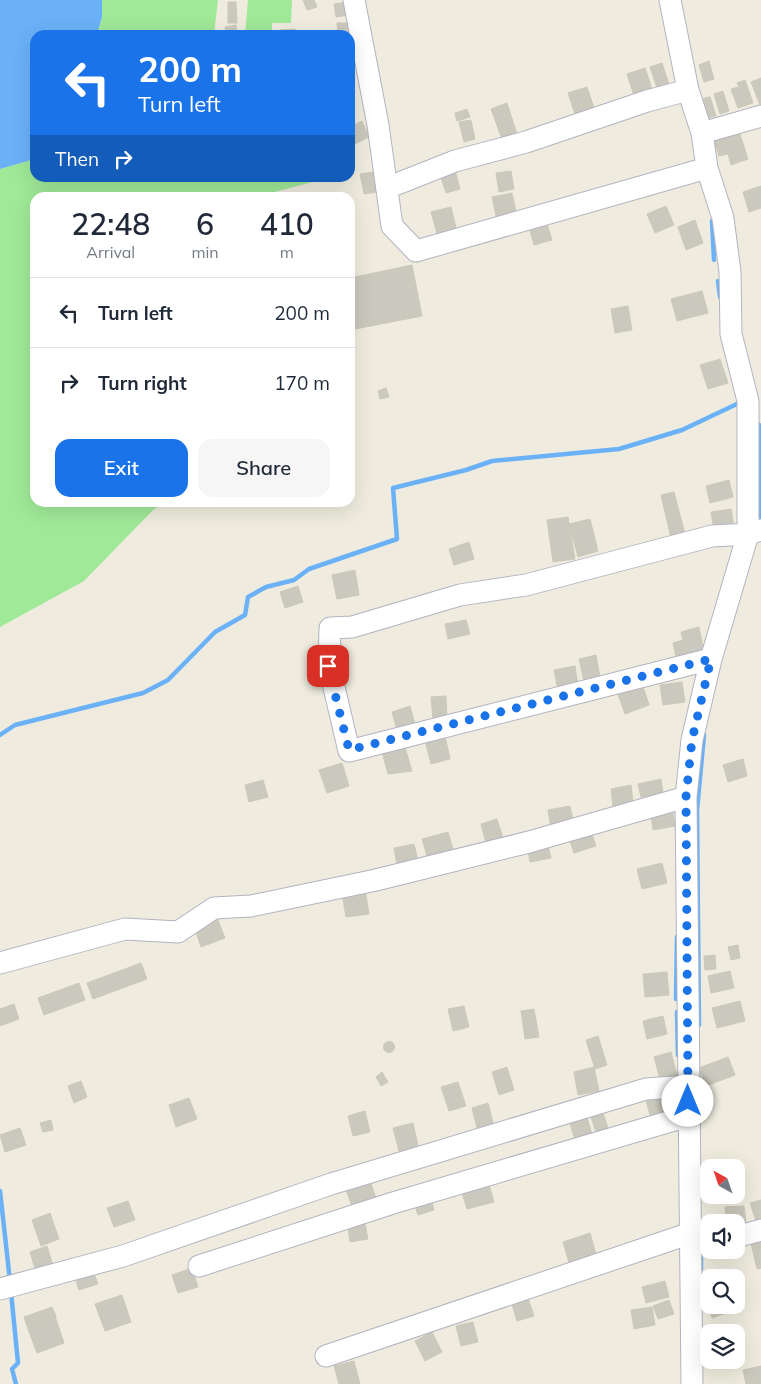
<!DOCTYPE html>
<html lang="en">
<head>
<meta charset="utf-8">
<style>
  body { margin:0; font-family:Mulish,sans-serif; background:#f6f6f7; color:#1f2937; height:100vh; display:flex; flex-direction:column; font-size:19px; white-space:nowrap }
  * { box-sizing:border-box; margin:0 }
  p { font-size:16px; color:#747a83 }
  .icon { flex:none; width:28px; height:28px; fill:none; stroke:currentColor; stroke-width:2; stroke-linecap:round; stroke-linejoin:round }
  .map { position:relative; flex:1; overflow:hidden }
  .panel { position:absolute; left:30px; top:192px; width:325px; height:315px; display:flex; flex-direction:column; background:#fff; border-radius:15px; box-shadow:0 5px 20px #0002 }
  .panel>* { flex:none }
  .guide { position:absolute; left:30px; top:30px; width:325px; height:152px; border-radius:15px; box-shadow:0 5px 20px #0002; background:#1a73e8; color:#fff; overflow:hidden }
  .needle { width:32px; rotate:320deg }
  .buttons { position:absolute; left:700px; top:1159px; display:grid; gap:10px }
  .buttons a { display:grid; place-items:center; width:45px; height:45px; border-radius:10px; background:#fff; box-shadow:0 5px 20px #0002; font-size:25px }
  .pin { position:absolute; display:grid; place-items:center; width:42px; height:42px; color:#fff; margin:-21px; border-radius:10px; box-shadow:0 2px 8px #0006 }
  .me { position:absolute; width:55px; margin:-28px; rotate:0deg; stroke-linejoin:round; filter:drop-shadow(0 0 4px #0008) }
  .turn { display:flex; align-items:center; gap:18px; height:105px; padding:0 25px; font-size:22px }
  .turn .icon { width:65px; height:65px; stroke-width:2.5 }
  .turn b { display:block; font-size:35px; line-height:42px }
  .then { display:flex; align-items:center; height:48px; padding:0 25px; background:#0003; gap:10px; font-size:19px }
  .eta { display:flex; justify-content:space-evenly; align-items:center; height:85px; text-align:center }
  .eta b { font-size:30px; font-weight:600; line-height:35px }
  .action { display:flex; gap:10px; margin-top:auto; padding:10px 25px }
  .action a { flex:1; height:58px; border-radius:15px; background:#1a73e8; color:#fff; font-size:20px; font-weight:600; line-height:58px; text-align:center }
  .action a+a { background:#f6f6f7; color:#1f2937 }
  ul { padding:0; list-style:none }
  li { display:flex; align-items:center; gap:15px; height:70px; padding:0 25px; border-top:1px solid #e0e1e3 }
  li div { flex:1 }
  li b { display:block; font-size:19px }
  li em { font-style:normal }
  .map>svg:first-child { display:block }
</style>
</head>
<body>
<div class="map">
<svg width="761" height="1384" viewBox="0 0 761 1384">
  <rect width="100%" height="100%" fill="#efecdf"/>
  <path fill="#a0e998" d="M 102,0 L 218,0 L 214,35 L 97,35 L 102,17 Z
    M 248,0 L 292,0 L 291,23 L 272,23 L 272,35 L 245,35 Z
    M 35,156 L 35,178 L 316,178 L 316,181 L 256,197 L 35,198 L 35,502 L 169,503 L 154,509 L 84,581 L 0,627 L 0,169 L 28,161 Z"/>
  <path fill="#6bb1f8" d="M 0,0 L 102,0 L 102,17 L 97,35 L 35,35 L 35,156 L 28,161 L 0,169 Z"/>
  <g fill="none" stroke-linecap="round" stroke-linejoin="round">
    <path stroke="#6bb1f8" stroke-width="4.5" d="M 712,221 L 714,260
      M 718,281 L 720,297
      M 759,425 L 760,521
      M 0,735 L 15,725 L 143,693 L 168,680 L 215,632 L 245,615 L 248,597 L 266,587 L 294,580 L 309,569 L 397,539 L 393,488 L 466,470 L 492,461 L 619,449 L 682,430 L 739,403
      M 676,999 L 677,937
      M 677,1012 L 678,1055
      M 699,1025 L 697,810 L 704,735
      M 0,1191 L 10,1281
      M 701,1269 L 701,1258
      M 11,1292 L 18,1363 L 12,1369 L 16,1384"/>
  </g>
  <path fill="#cbc9bd" stroke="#cbc9b8" d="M 303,0 L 314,0 L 317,7 L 307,10 Z
    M 228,2 L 236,2 L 237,23 L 228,23 Z
    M 347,2 L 349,15 L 336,17 L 334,4 Z
    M 337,23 L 349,23 L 350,35 L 338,35 Z
    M 236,25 L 237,35 L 226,35 L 225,27 Z
    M 295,29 L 295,35 L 280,35 L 280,30 Z
    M 709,61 L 714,79 L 704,82 L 699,65 Z
    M 662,63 L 669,84 L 657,88 L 650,67 Z
    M 645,68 L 652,89 L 634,96 L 627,74 Z
    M 761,78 L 761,104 L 760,105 L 751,82 Z
    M 745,80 L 753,103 L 738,108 L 731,89 L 739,87 L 737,83 Z
    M 587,87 L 594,108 L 575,114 L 568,93 Z
    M 723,91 L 729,111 L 720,114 L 714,94 Z
    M 710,97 L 716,116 L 707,118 L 701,99 Z
    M 507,103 L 517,134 L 502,139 L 491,109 Z
    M 467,109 L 470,117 L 457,121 L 455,113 Z
    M 471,120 L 475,139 L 464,142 L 459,122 Z
    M 362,121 L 369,137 L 355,144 L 350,133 L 350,127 Z
    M 739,131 L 748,159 L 731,165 L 728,154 L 719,156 L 714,140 Z
    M 454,167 L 460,189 L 446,193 L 439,172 Z
    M 511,171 L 514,189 L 499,192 L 496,173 Z
    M 374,172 L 377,192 L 364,194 L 360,174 Z
    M 761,186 L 761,208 L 749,212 L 743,192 Z
    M 512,193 L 517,216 L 497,221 L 492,197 Z
    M 666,206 L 674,225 L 655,233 L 647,214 Z
    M 451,207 L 457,232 L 438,237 L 431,212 Z
    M 695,220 L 703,243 L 686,250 L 678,227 Z
    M 546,221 L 552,240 L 534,245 L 529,227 Z
    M 412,265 L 422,316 L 350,330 L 350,278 Z
    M 702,291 L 708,313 L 677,321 L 671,299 Z
    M 628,306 L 632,330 L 615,333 L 611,309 Z
    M 720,359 L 728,383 L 708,389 L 700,365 Z
    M 386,388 L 389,397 L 380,399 L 378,391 Z
    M 729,480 L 733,497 L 710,503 L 706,486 Z
    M 674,492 L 685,534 L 671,538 L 661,495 Z
    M 731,509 L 734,527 L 714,530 L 711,512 Z
    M 568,517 L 575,559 L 553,562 L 547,520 Z
    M 590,519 L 598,551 L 578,557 L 569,524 Z
    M 469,542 L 474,559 L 454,565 L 449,549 Z
    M 355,570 L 359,595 L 337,599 L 332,575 Z
    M 298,586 L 303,602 L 285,608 L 280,592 Z
    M 466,620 L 470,634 L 448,639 L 445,624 Z
    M 699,627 L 704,651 L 676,657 L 673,643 L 683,640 L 681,632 Z
    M 596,655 L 600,677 L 584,681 L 579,659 Z
    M 575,666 L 578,686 L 558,690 L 554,670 Z
    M 641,680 L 649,705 L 625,714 L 616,689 Z
    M 682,682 L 685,702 L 663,705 L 660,685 Z
    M 446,696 L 447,719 L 433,720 L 431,697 Z
    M 410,706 L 415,724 L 397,730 L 392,712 Z
    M 445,736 L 450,759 L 431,764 L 425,741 Z
    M 404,744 L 412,771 L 388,774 L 381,748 Z
    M 743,759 L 747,776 L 728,782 L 723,765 Z
    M 342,763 L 349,786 L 327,793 L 319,770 Z
    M 661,779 L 663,793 L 641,797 L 638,784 Z
    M 263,780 L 268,797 L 249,802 L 245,785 Z
    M 631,785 L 633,803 L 613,806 L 611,789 Z
    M 570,806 L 574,825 L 551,829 L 548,810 Z
    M 672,807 L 675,826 L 653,830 L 650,811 Z
    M 497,819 L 503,838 L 486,843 L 481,824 Z
    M 591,831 L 596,846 L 574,853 L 569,838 Z
    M 448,832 L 453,849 L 427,856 L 422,839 Z
    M 547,841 L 551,858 L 530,862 L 527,845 Z
    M 414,844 L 418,861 L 397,865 L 394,848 Z
    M 662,863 L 667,883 L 642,889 L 637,869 Z
    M 365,889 L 369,914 L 346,917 L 342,893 Z
    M 217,918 L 225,938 L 201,947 L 194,926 Z
    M 738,945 L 740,958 L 731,960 L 728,947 Z
    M 715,955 L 716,969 L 705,970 L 704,956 Z
    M 141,963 L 147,979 L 93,999 L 87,983 Z
    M 730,971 L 734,988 L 711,993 L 708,976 Z
    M 667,972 L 669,995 L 645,997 L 643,974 Z
    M 79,983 L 85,1000 L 44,1015 L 38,998 Z
    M 740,1001 L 745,1021 L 717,1028 L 712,1008 Z
    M 14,1004 L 19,1019 L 0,1026 L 0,1009 Z
    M 464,1006 L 469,1027 L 453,1031 L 448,1009 Z
    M 534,1009 L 539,1037 L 525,1039 L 521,1011 Z
    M 663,1016 L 667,1034 L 647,1039 L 643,1021 Z
    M 598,1036 L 607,1065 L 595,1069 L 586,1040 Z
    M383.5 1047a5.5 5.5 0 1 1 11 0a5.5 5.5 0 1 1-11 0Z
    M 671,1052 L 677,1075 L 660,1079 L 654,1057 Z
    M 728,1057 L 735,1075 L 706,1086 L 699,1068 Z
    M 507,1067 L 514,1090 L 499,1095 L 492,1072 Z
    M 594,1067 L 599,1091 L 578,1095 L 574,1072 Z
    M 382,1072 L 388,1082 L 381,1086 L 376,1077 Z
    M 81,1081 L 87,1097 L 74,1103 L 68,1086 Z
    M 458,1082 L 466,1106 L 449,1111 L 441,1087 Z
    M 672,1090 L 677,1113 L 651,1119 L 645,1096 Z
    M 189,1098 L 197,1119 L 176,1127 L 169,1105 Z
    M 488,1103 L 495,1131 L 479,1136 L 472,1108 Z
    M 602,1110 L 608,1128 L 596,1132 L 590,1114 Z
    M 365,1111 L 370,1132 L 353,1136 L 348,1116 Z
    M 586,1114 L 592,1134 L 575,1140 L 569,1120 Z
    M 51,1120 L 53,1130 L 43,1132 L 40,1123 Z
    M 413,1123 L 419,1150 L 400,1155 L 393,1128 Z
    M 20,1128 L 26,1145 L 5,1152 L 0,1135 Z
    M 487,1178 L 494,1202 L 467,1209 L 460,1186 Z
    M 370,1181 L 376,1198 L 352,1206 L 346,1190 Z
    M 431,1198 L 434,1210 L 418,1215 L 414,1203 Z
    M 761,1200 L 761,1220 L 756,1221 L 750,1203 Z
    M 128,1201 L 135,1220 L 114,1227 L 107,1208 Z
    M 744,1206 L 746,1223 L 726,1222 L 725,1207 Z
    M 50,1213 L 59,1239 L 41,1246 L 32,1220 Z
    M 364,1219 L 368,1239 L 350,1242 L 347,1222 Z
    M 590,1233 L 596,1254 L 569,1263 L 563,1242 Z
    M 761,1236 L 761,1268 L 757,1269 L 750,1239 Z
    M 47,1246 L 53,1266 L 36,1272 L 30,1252 Z
    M 91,1265 L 98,1284 L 79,1290 L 73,1272 Z
    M 192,1268 L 198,1287 L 178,1293 L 172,1275 Z
    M 665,1281 L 669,1297 L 646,1303 L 642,1287 Z
    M 736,1288 L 743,1307 L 712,1318 L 704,1295 L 709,1293 L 709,1305 L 736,1305 Z
    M 122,1295 L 131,1322 L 105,1331 L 95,1304 Z
    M 527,1295 L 534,1316 L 517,1321 L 511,1301 Z
    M 669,1300 L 674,1314 L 658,1319 L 653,1306 Z
    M 52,1307 L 56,1316 L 27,1326 L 24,1317 Z
    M 652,1307 L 655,1325 L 634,1329 L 631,1310 Z
    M 55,1316 L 64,1343 L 37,1353 L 27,1326 Z
    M 473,1322 L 478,1342 L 461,1346 L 456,1326 Z
    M 432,1332 L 442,1352 L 425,1361 L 415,1341 Z
    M 354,1361 L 360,1384 L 339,1384 L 334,1366 Z
    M 761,1366 L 761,1384 L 746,1384 L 743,1370 Z"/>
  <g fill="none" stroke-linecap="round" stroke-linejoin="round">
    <defs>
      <path id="minor" d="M 354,0 L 378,125 L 392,226 L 416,251 L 707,168
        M 670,0 L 688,90
        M 387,188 L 455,161 L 526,142 L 647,101 L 688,90 L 702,133
        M 711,659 L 349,751 L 329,666 L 330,628 L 352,627 L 460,595 L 526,585 L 712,536 L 748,534 L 761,530
        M 0,963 L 125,929 L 178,932 L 214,908 L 251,906 L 376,880 L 529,842 L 686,797
        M 736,1237 L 761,1230
        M 199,1266 L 393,1203 L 688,1116
        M 0,1289 L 123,1256 L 331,1184 L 646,1089 L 688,1086
        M 326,1356 L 691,1233
        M 692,1384 L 686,797 L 692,740 L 711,659 L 748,534 L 748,401 L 731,334 L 730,272 L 723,218 L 707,168 L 702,133 L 761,116"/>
    </defs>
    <use href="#minor" stroke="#b3b3c1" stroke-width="23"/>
    <use href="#minor" stroke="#fff" stroke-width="21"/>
  </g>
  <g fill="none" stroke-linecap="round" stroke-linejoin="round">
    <path stroke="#1a73e8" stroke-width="9" stroke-dasharray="0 16.2" d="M 328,666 L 349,750 L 711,659 L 692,740 L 686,797 L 688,1101"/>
  </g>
</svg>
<div class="buttons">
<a><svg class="needle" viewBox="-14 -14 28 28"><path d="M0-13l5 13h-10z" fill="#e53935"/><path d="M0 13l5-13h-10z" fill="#747a83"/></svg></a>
<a><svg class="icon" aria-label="sound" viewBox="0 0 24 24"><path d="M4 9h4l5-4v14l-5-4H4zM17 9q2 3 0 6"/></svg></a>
<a><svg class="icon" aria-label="search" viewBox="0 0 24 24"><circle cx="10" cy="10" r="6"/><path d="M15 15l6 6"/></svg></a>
<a><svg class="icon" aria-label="layers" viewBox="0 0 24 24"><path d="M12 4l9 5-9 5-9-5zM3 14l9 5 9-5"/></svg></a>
</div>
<div class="pin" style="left:328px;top:666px;background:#d93025"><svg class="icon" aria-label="arrive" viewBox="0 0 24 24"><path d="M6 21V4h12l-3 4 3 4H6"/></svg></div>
<svg class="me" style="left:688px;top:1101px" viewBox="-20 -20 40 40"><circle r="19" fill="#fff"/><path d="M0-13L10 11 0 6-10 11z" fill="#1a73e8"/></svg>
<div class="guide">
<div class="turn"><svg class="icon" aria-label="left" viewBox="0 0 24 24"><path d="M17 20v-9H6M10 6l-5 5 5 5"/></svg><div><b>200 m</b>Turn left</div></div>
<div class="then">Then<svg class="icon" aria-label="right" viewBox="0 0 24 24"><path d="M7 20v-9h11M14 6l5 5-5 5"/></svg></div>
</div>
<section class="panel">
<div class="eta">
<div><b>22:48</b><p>Arrival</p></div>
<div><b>6</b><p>min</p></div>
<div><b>410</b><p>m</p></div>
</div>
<ul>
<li><svg class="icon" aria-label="left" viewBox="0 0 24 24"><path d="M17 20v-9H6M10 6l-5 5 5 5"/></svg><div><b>Turn left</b></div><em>200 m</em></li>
<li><svg class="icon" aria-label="right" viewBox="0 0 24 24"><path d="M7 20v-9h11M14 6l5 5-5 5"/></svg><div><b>Turn right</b></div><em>170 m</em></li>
</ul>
<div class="action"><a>Exit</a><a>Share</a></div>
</section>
</div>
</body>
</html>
